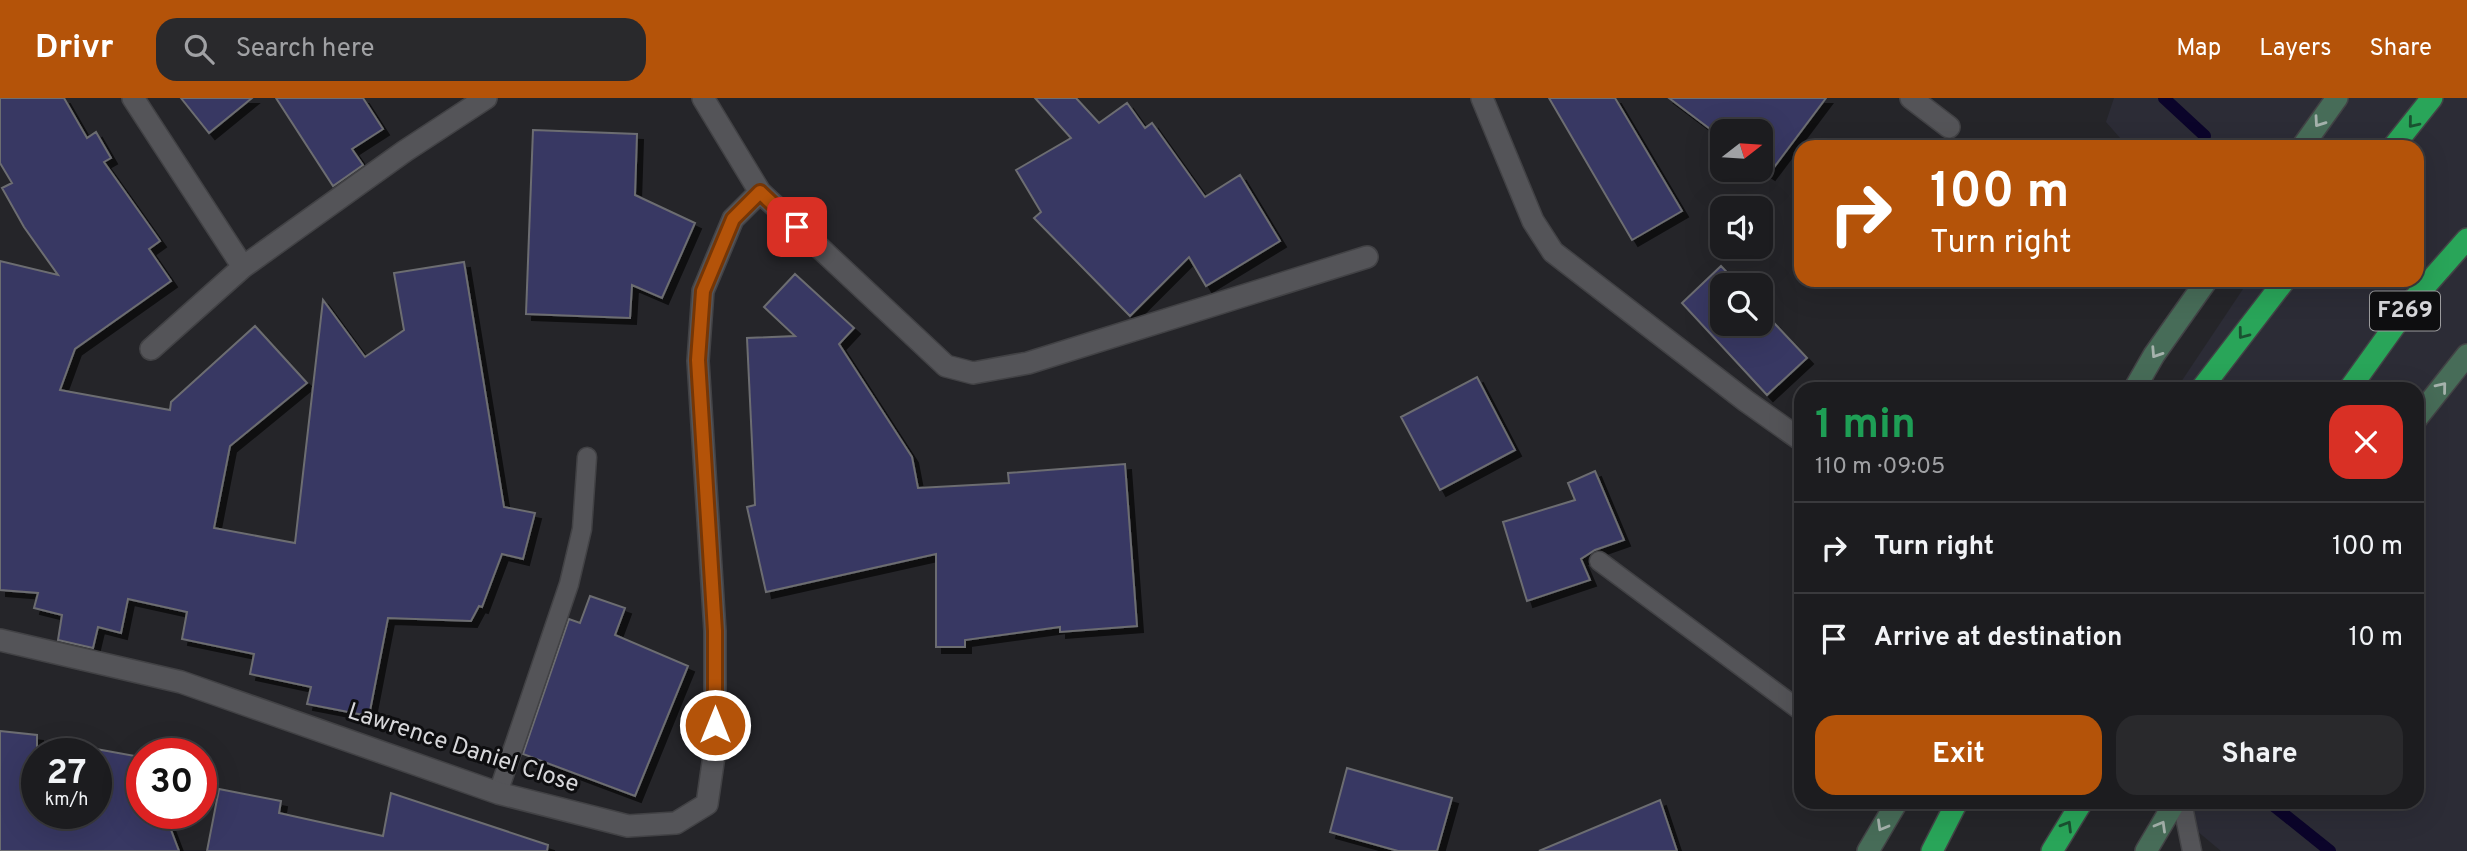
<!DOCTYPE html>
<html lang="en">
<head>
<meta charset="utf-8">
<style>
  body { margin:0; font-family:Overpass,sans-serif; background:#29292c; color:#f1f3f6; height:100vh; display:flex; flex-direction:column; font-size:26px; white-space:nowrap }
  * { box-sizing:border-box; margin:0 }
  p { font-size:23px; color:#a0a1a4 }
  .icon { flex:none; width:38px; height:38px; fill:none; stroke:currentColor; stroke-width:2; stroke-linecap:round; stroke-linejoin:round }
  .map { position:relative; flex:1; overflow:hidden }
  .drawer { position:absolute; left:1794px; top:284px; width:630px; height:427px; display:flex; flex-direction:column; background:#1c1c1f; border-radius:21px; box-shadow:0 7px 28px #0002,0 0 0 2px #3a3a3d }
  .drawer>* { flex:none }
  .hud { position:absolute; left:1794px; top:42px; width:630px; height:147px; border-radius:21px; box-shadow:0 7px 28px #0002,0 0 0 2px #3a3a3d; background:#b45309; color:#fff; overflow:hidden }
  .needle { width:46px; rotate:73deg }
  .tools { position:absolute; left:1710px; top:21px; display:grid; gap:14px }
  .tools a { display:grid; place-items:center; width:63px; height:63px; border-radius:14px; background:#1c1c1f; box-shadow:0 7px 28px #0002,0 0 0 2px #3a3a3d; font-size:35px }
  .speed { position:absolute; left:21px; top:640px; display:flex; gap:14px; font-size:35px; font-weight:700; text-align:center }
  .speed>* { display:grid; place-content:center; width:91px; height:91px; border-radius:50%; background:#1c1c1f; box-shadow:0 7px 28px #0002,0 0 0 2px #3a3a3d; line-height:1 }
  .speed small { font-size:18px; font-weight:400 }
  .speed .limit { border:10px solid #d22; background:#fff; color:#111 }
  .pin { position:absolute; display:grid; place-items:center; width:60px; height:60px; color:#fff; margin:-30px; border-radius:14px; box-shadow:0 4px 10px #0006 }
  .me { position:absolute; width:77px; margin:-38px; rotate:0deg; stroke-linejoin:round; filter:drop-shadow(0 0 5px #0008) }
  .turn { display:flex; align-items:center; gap:24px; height:147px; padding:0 21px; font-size:32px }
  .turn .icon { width:91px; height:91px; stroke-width:2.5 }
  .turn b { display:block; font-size:49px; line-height:60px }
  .round { display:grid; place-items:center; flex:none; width:74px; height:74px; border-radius:21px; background:#29292c }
  .headline { display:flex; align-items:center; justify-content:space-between; height:119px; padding:0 21px }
  h1 { font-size:42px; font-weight:700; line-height:52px; color:#1e9e55 }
  .cta { display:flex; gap:14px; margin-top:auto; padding:14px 21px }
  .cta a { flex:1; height:80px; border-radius:21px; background:#b45309; color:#fff; font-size:28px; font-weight:700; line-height:80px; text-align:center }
  .cta a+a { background:#29292c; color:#f1f3f6 }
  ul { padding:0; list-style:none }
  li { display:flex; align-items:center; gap:21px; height:91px; padding:0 21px; border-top:2px solid #3a3a3d }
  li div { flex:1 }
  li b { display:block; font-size:26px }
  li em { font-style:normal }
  header { display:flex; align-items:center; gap:42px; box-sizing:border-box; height:98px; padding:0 35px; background:#b45309; color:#fff }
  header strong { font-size:33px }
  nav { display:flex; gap:38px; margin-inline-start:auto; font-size:24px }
  .search { width:490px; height:63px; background:#29292c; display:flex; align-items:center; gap:18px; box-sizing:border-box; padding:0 24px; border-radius:21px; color:#a0a1a4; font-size:26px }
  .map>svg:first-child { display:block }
</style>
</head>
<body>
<header>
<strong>Drivr</strong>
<div class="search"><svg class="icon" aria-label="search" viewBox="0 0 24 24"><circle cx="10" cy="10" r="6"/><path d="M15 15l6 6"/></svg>Search here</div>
<nav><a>Map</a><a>Layers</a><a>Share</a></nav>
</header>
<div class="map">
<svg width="2467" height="753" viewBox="0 0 2467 753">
  <defs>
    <filter id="shadow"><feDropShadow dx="6" dy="6" stdDeviation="0" flood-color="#0009"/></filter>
  </defs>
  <rect width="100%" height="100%" fill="#252529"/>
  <path fill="#2c2c36" d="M 2114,0 L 2467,0 L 2467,753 L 2221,753 L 2162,704 L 2417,704 L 2417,290 L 2177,290 L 2249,182 L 2417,182 L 2417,49 L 2128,49 L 2106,24 Z"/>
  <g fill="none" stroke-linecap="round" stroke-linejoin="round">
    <path stroke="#0b042a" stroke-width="12" d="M 2164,0 L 2205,38
      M 2269,704 L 2330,753"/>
  </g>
  <path fill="#393763" stroke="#6c6d71" stroke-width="2" filter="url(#shadow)" d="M 0,0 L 64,0 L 87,40 L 96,34 L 111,60 L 104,64 L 160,143 L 149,151 L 171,183 L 75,251 L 60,292 L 170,312 L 171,304 L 255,228 L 307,285 L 230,348 L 214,430 L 295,445 L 323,202 L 365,259 L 404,232 L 394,175 L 464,164 L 504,409 L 535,415 L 523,461 L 502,456 L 482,509 L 479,508 L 471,523 L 388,520 L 369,618 L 307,606 L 311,589 L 250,576 L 254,556 L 182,541 L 187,514 L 128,501 L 121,535 L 98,529 L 93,550 L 58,542 L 62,517 L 34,510 L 38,495 L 0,492 L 0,163 L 58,177 L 24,129 L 2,90 L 12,85 L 0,65 Z
    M 181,0 L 252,0 L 209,35 Z
    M 276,0 L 363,0 L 383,31 L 352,51 L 363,67 L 333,88 Z
    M 1035,0 L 1076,0 L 1099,25 L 1127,5 L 1145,30 L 1152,25 L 1205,99 L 1240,77 L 1280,143 L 1206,188 L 1189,159 L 1130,218 L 1034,120 L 1041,114 L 1016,72 L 1071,40 Z
    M 1549,0 L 1615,0 L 1682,113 L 1632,142 Z
    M 1669,0 L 1826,0 L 1769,76 L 1760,70 L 1760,33 L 1722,33 L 1722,40 Z
    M 533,32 L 637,36 L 635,97 L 695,125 L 662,200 L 632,187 L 630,220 L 526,216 Z
    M 1721,168 L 1739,187 L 1722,187 L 1722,226 L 1760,226 L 1760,210 L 1807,260 L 1767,297 L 1682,205 Z
    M 795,176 L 854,230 L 839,246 L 912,359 L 918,390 L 1009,385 L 1008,375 L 1125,366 L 1137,528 L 1060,534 L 1060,529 L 965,542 L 965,549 L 936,549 L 936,456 L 766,494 L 747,409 L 755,407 L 747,240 L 795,238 L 764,209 Z
    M 1477,279 L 1515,352 L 1440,392 L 1401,319 Z
    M 1595,373 L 1624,442 L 1595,452 L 1581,461 L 1590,482 L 1527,503 L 1503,424 L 1575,402 L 1568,385 Z
    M 590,498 L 625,510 L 615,537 L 688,568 L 635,698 L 523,656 L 569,521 L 580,525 Z
    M 0,633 L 37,637 L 37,716 L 96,716 L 96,651 L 135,658 L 131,688 L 142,696 L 142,716 L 165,716 L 179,753 L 0,753 Z
    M 1347,670 L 1452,700 L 1437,753 L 1398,753 L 1330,734 Z
    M 219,691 L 281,703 L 279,715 L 383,738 L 391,695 L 548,747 L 547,753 L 207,753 Z
    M 1660,702 L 1677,753 L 1539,753 Z"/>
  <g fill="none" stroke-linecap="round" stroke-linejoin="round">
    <defs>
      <path id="lane" d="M 1599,463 L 1801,613
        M 498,695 L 569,486 L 582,431 L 587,359
        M 2182,704 L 2192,753"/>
      <path id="street" d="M 133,0 L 243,169
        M 703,0 L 760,94 L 946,268 L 973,275 L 1028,265 L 1367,159
        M 1482,0 L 1533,123 L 1553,154 L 1746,303 L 1801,342
        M 1911,0 L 1949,29
        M 151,251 L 243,169 L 405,53 L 486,0
        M 0,542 L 181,584 L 498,695 L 628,728 L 676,725 L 707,706 L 715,651 L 715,533 L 698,263 L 703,193 L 733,121 L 760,94"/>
      <path id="secondary" d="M 2302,49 L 2337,0
        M 2135,290 L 2154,257 L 2207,182
        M 2417,320 L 2467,257
        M 1868,753 L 1897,704
        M 2146,753 L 2175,704"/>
      <path id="highway" d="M 2393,49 L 2432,0
        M 2202,290 L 2285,182
        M 2350,290 L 2414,201 L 2467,141
        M 1932,753 L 1957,704
        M 2052,753 L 2082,704"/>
    </defs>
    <use href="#lane" stroke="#424245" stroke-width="21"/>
    <use href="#street" stroke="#424245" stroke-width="24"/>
    <use href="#secondary" stroke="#424245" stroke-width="24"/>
    <use href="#highway" stroke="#424245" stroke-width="24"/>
    <use href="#lane" stroke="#545458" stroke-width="18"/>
    <use href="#street" stroke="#545458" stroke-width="21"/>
    <use href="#secondary" stroke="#476c58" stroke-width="21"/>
    <use href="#highway" stroke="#29a559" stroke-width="21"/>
  </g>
  <defs><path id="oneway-chevron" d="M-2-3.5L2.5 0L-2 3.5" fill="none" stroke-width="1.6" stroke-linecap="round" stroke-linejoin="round" transform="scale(1.75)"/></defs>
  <g stroke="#a5b2ac">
    <use href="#oneway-chevron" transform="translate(2319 24) rotate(125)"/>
    <use href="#oneway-chevron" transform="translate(2156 255) rotate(123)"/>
    <use href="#oneway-chevron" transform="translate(2442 289) rotate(-51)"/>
    <use href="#oneway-chevron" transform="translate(1882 728) rotate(120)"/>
    <use href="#oneway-chevron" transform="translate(2161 728) rotate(-60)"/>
  </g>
  <g stroke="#1a5231">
    <use href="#oneway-chevron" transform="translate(2413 25) rotate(129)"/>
    <use href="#oneway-chevron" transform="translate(2243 236) rotate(127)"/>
    <use href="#oneway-chevron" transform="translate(2067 728) rotate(-59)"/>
  </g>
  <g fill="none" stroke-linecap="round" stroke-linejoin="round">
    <defs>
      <path id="route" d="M 715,627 L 715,533 L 698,262 L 703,193 L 733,121 L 760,94 L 797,129"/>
    </defs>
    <use href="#route" stroke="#753606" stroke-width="18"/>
    <use href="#route" stroke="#b45309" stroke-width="12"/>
  </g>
  <g text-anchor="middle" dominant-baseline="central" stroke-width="6" stroke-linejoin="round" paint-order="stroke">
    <rect fill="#0e0e10" stroke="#9b9b9d" stroke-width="2" x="2370" y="193.5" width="70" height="39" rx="5"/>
    <g font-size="23" font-weight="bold" fill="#d7d7da">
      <text x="2405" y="213">F269</text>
    </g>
    <g font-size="24" fill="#d7d7da" stroke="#0e0e10">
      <text transform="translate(463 651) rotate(18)">Lawrence Daniel Close</text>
    </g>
  </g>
</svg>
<div class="tools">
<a><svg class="needle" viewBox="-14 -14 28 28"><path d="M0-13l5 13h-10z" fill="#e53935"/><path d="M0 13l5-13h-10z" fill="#a0a1a4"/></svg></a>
<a><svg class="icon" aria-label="sound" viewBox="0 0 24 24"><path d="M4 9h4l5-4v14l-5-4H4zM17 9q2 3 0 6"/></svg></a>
<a><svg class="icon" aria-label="search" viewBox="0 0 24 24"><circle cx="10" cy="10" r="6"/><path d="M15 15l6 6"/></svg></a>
</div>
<div class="speed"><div>27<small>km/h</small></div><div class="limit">30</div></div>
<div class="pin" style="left:797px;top:129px;background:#d93025"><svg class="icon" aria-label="arrive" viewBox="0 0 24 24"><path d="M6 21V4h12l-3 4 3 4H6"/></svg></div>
<svg class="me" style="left:715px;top:627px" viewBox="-20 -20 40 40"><circle r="17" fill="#b45309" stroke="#fff" stroke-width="3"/><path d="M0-11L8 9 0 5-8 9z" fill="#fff"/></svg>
<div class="hud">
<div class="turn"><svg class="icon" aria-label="right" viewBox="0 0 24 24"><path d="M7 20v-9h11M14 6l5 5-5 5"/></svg><div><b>100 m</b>Turn right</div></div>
</div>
<section class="drawer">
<div class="headline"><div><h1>1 min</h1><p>110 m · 09:05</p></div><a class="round" style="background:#d93025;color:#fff"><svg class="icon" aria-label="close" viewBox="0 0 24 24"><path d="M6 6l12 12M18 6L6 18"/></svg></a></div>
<ul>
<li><svg class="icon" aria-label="right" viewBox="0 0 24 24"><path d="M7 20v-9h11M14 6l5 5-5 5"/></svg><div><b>Turn right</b></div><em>100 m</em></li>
<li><svg class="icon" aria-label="arrive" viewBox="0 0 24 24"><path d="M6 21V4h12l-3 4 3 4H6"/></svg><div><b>Arrive at destination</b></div><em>10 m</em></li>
</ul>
<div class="cta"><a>Exit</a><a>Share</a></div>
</section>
</div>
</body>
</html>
